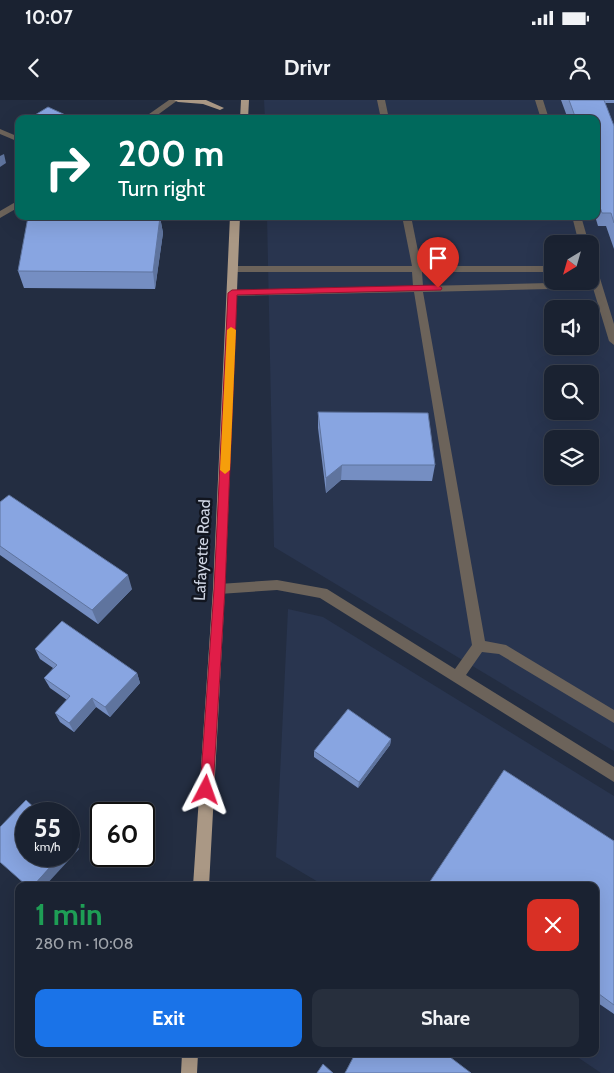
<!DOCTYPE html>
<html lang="en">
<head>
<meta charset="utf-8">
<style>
  body { margin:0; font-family:Cabin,sans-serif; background:#272f3d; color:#f1f3f6; height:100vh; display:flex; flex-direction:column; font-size:19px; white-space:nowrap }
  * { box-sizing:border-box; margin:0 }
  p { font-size:16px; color:#9fa4ab }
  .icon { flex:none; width:28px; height:28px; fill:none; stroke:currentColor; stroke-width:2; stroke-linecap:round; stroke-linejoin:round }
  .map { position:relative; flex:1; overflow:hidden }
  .drawer { position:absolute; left:15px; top:782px; width:584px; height:175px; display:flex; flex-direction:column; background:#1a2231; border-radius:10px; box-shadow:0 5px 20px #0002,0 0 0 1px #383f4d }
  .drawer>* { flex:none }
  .hud { position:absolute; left:15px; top:15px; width:585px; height:105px; border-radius:10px; box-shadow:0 5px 20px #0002,0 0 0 1px #383f4d; background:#00695c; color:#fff; overflow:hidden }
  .needle { width:32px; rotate:217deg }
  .buttons { position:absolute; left:544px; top:135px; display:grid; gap:10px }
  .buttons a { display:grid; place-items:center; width:55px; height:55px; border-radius:10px; background:#1a2231; box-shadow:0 5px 20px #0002,0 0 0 1px #383f4d; font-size:25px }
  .speed { position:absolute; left:15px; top:702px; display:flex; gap:10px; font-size:25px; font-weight:700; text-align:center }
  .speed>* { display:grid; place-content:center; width:65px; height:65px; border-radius:50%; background:#1a2231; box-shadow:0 5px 20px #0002,0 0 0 1px #383f4d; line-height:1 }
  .speed small { font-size:12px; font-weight:400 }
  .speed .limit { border:2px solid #111; border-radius:8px; background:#fff; color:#111 }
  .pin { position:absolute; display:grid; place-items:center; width:42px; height:42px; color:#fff; margin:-51px -21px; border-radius:50% 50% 50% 0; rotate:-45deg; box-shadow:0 0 5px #0007 }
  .pin .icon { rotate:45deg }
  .me { position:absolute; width:55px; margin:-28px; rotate:4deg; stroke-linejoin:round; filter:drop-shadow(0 0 4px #0008) }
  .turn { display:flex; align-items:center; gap:18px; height:105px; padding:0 20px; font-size:22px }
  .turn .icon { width:65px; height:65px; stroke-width:2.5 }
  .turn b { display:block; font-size:35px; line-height:42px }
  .round { display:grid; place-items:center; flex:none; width:52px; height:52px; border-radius:10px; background:#272f3d }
  .summary { display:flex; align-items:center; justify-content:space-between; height:85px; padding:0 20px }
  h1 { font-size:30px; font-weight:800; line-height:38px; color:#1e9e55 }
  .action { display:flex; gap:10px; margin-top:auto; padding:10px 20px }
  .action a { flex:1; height:58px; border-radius:10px; background:#1a73e8; color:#fff; font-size:20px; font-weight:800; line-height:58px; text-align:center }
  .action a+a { background:#272f3d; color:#f1f3f6 }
  .status { display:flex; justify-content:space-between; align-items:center; height:35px; padding:0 25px; background:#1a2231; direction:ltr }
  .status svg { height:14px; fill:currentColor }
  header { display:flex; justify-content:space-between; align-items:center; height:65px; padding:0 20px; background:#1a2231; font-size:22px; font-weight:800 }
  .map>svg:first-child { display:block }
</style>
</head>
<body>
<div class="status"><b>10:07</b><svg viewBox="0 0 49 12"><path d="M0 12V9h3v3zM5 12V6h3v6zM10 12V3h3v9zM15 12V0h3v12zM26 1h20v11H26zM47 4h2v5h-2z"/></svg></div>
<header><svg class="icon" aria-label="back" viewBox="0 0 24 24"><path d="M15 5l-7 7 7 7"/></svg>Drivr<svg class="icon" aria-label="person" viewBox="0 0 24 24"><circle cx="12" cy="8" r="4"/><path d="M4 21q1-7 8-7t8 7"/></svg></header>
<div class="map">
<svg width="614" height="973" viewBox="0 0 614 973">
  <rect width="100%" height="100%" fill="#232d41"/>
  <path fill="#29354f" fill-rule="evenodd" d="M 264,0 L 614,0 L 614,651 L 274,447 L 267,116 L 596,116 L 596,19 L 265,19 ZM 552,144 L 590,144 L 590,181 L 552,181 ZM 552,209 L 590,209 L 590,246 L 552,246 ZM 552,274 L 590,274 L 590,311 L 552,311 ZM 552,339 L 590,339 L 590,376 L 552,376 Z
    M 288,509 L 323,517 L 614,696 L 614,973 L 601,973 L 573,954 L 595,954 L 595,786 L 325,786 L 276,757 Z"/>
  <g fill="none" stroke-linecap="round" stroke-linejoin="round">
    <path fill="#6c635a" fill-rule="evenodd" d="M 169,0 L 178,0 L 152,19 L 142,19 Z
      M 377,0 L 385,0 L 389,19 L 381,19 Z
      M 535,0 L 543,0 L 549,19 L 541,19 Z
      M 0,29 L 19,37 L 19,42 L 0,34 Z
      M 19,100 L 19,107 L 0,118 L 0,111 Z
      M 402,116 L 411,116 L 421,166 L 552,166 L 552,172 L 422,172 L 423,186 L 591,182 L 590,159 L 595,162 L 614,224 L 614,245 L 609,241 L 593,188 L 423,192 L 485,541 L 506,545 L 614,610 L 614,623 L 499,554 L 482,552 L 466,575 L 614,667 L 614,682 L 320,498 L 277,490 L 219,494 L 215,493 L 213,489 L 215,485 L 219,484 L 277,480 L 327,489 L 455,569 L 472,545 L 414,192 L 232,196 L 227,193 L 232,190 L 413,186 L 412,172 L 233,172 L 228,169 L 233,166 L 412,166 Z
      M 572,116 L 581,116 L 589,144 L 579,144 Z"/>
    <path fill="#aa9885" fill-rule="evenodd" d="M 174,0 L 206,0 L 224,8 L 220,10 L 203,4 L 178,2 Z
      M 241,0 L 249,0 L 248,19 L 240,19 Z
      M 230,116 L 240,116 L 225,489 L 209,786 L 193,786 L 213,489 Z
      M 182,954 L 198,954 L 197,973 L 181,973 Z"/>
  </g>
  <path fill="#758ec2" d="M 561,0 L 614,0 L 614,3 L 605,3 L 614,26 L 614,149 L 606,126 L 598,126 L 595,116 L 596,116 L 596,19 L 568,19 Z
    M 35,15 L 73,19 L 36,19 Z
    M 160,117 L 163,133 L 155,189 L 24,188 L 18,171 Z
    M 318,312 L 435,365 L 432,381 L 341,380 L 326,393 L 318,328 Z
    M 0,402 L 132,489 L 98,524 L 0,455 Z
    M 35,549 L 137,573 L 140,583 L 110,617 L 96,607 L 74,632 L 60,622 L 55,613 L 67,600 L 50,588 L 44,578 L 53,568 L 40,559 Z
    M 391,639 L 390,645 L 358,688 L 314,657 L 314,651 Z
    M 614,741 L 614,914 L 595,901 L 595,786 Z"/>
  <path fill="#5f749e" d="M 4,54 L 6,63 L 0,67 L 0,56 Z
    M 160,117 L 163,133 L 155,189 L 153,172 Z
    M 342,365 L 341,380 L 326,393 L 326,378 Z
    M 128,475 L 132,489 L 98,524 L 92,510 Z
    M 137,573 L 140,583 L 110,617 L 105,607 Z
    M 92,598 L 96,607 L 74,632 L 69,623 Z
    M 391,639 L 390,645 L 358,688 L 359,682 Z
    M 74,741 L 79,749 L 45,786 L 33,786 L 60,756 L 69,756 L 69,747 Z"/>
  <path fill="#88a5e1" stroke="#5f749e" d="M 569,0 L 604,0 L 614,26 L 614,123 L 611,113 L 602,113 L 596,95 L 596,19 L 576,19 Z
    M 48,7 L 72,18 L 71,19 L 42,19 L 35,15 Z
    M 28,117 L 160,117 L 153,172 L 18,171 Z
    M 318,312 L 428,313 L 435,365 L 342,365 L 326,378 Z
    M 9,395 L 128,475 L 92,510 L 0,446 L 0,402 Z
    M 62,521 L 137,573 L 105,607 L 92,598 L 69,623 L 55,613 L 70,596 L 44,578 L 57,565 L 35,549 Z
    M 348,609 L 391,639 L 359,682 L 314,651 Z
    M 504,670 L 614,741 L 614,905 L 595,891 L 595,786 L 427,786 Z
    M 26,700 L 41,714 L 26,714 L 26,756 L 60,756 L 33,786 L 27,786 L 0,762 L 0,727 Z
    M 69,737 L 74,741 L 69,747 Z
    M 355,954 L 446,954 L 471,973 L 345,973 Z
    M 323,964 L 333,973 L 317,973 Z"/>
  <path fill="#e11d48" stroke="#92132f" d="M 438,185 L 442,188 L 441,190 L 237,195 L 225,489 L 213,690 L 211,694 L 206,696 L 202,694 L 200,690 L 214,489 L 228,193 L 232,190 Z"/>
  <path fill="#f59e0b" d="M 231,227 L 236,230 L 230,370 L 225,374 L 220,370 L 227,230 Z"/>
  <g text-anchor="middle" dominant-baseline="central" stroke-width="5" stroke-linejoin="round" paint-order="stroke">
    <g font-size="16" fill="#cfd5e3" stroke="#11151f">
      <text transform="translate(202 450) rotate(-87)">Lafayette Road</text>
    </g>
  </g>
</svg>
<div class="buttons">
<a><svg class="needle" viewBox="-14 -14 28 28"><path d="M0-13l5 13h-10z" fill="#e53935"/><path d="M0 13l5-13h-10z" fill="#9fa4ab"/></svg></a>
<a><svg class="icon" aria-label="sound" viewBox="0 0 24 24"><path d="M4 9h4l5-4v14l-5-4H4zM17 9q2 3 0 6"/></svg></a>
<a><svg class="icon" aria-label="search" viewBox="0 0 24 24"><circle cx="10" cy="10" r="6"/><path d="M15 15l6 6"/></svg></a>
<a><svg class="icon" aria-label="layers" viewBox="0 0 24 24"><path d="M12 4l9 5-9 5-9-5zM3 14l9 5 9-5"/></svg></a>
</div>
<div class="speed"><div>55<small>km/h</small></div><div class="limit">60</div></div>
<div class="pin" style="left:438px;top:188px;background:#d93025"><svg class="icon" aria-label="arrive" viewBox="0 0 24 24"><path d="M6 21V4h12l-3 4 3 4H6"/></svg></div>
<svg class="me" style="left:206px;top:690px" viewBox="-20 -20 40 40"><path d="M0-17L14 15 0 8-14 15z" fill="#e11d48" stroke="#fff" stroke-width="4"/></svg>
<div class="hud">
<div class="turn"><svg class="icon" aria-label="right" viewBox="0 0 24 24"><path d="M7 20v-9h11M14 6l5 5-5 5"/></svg><div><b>200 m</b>Turn right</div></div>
</div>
<section class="drawer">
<div class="summary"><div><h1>1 min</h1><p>280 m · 10:08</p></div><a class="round" style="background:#d93025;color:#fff"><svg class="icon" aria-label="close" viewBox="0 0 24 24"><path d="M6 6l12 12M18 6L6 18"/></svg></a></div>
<div class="action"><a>Exit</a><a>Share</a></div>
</section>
</div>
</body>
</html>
